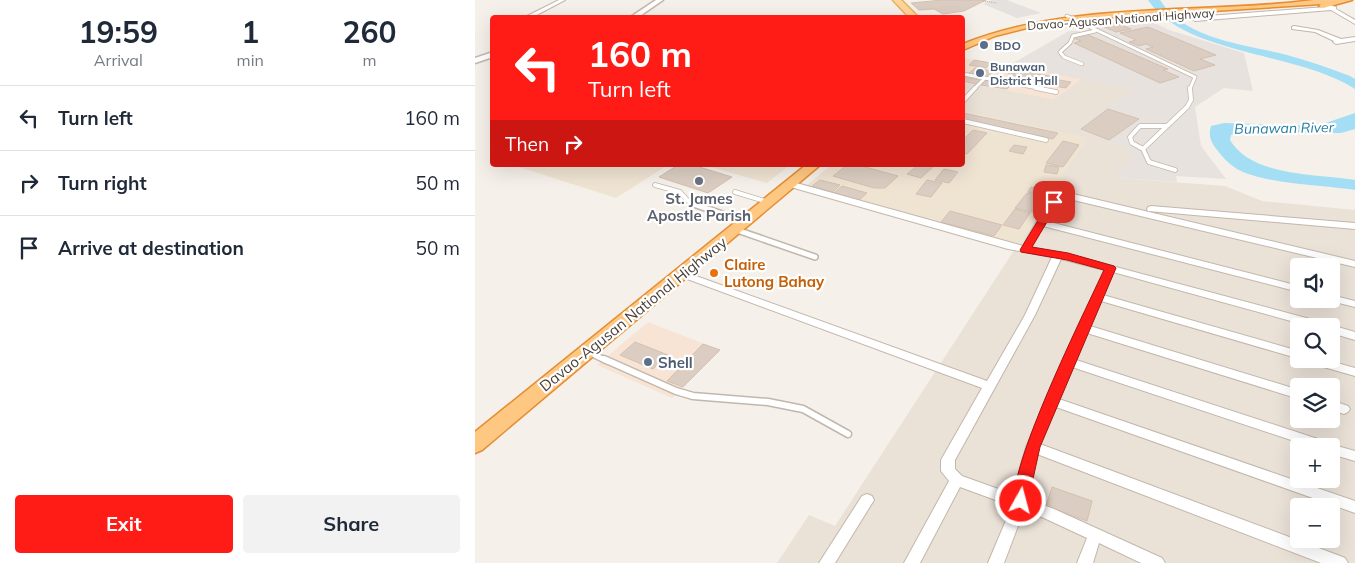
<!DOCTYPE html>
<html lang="en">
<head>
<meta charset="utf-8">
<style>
  body { margin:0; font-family:Mulish,sans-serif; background:#f2f2f3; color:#1f2937; height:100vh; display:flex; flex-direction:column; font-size:19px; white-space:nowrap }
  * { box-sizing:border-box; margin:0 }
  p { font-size:16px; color:#747a83 }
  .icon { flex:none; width:28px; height:28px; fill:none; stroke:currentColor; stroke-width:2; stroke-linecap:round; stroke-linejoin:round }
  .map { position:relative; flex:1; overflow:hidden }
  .details { display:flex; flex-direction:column; background:#fff; width:475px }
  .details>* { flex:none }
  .hud { position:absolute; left:15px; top:15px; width:475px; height:152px; border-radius:5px; box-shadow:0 5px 20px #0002; background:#ff1c17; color:#fff; overflow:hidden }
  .buttons { position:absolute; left:815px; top:258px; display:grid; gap:10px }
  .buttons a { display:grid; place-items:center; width:50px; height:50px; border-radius:5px; background:#fff; box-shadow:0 5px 20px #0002; font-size:25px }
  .pin { position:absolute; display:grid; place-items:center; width:42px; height:42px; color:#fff; margin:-21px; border-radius:10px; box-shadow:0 2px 8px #0006 }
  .me { position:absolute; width:55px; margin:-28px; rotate:7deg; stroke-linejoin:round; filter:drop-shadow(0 0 4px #0008) }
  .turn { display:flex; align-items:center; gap:18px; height:105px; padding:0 15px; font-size:22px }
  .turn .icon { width:65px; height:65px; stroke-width:2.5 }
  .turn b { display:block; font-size:35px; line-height:42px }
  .then { display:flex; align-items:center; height:48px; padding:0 15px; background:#0003; gap:10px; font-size:19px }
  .eta { display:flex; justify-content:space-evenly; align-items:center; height:85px; text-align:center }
  .eta b { font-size:30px; font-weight:700; line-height:35px }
  .cta { display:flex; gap:10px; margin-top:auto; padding:10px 15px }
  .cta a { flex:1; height:58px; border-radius:5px; background:#ff1c17; color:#fff; font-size:20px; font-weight:700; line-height:58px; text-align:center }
  .cta a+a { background:#f2f2f3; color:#1f2937 }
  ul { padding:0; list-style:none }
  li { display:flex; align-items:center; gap:15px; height:65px; padding:0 15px; border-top:1px solid #e0e1e3 }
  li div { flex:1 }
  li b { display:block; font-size:19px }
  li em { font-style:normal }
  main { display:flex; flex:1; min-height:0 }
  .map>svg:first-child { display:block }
</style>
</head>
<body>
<main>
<section class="details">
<div class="eta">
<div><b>19:59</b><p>Arrival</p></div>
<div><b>1</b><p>min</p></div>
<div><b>260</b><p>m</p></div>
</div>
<ul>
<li><svg class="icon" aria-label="left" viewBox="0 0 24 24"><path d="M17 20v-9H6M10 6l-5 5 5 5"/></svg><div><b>Turn left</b></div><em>160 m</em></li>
<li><svg class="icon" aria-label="right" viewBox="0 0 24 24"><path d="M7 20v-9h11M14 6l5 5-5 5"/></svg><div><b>Turn right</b></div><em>50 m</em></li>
<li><svg class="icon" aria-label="arrive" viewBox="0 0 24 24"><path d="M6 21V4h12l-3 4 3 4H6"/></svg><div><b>Arrive at destination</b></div><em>50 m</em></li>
</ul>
<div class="cta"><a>Exit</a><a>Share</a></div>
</section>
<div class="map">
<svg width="880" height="563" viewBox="0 0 880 563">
  <rect width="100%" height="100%" fill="#f5f0e9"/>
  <path fill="#eae1d7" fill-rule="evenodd" d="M 606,79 L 661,89 L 602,129 L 655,150 L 657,165 L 643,178 L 750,186 L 787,201 L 880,210 L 880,563 L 302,563 L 334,515 L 360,526 L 612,138 L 488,111 L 488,82 L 579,99 ZM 824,266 L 856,266 L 856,299 L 824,299 ZM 824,326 L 856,326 L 856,359 L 824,359 ZM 824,386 L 856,386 L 856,419 L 824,419 ZM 824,446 L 856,446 L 856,479 L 824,479 ZM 824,506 L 856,506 L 856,539 L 824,539 Z"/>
  <path fill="#f8e4d4" d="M 488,58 L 606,79 L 579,99 L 488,82 Z
    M 173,322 L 245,350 L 197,398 L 122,365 Z"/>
  <path fill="#e8e2de" d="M 676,21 L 694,30 L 769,53 L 778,91 L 749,88 L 720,107 L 726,146 L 751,179 L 701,176 L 702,182 L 643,178 L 642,168 L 657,165 L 655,150 L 601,129 L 660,89 L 533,66 L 594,31 L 606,31 L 648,22 Z"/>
  <path fill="#efe3d2" d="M 488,111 L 612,138 L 543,246 L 330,187 L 356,165 L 488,165 Z
    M 47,165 L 193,165 L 141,198 L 44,167 Z
    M 229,165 L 315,165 L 292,183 Z"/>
  <path fill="#e4e1de" d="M 517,0 L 532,0 L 566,13 L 542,18 L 508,4 Z"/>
  <path fill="#a3def5" d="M 673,0 L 685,0 C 710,40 770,44 812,55 C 834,61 854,68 875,76 L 880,79 L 880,89 C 824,52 709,55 673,0 Z
    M 880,113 L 880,129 L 866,133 L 764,132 L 756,135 L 755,140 C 777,177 842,174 880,180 L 880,190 C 848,185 789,184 762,169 C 754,164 748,158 743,151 C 736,143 733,136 736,126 L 749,123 L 842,126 Z"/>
  <path fill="#dbcdc1" stroke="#d3c1b1" d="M 467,0 L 511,0 L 489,11 L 468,14 L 459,9 L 444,10 L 436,3 Z
    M 642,23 L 656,29 L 641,32 L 627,26 Z
    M 673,27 L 741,55 L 725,59 L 740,65 L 719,71 L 671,49 L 678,47 L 671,44 L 664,46 L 654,42 L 661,40 L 645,33 Z
    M 611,34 L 693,69 L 688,70 L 704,77 L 685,83 L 599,43 L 606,41 L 598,38 Z
    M 499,60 L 516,63 L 511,68 L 494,65 Z
    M 527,66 L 543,69 L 538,74 L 521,71 Z
    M 500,68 L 517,71 L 517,73 L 511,77 L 493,74 Z
    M 543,70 L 580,77 L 572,87 L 534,80 Z
    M 488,77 L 505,80 L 501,84 L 488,81 Z
    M 511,80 L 536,85 L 532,89 L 506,85 Z
    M 584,80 L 596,82 L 591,88 L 579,86 Z
    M 633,109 L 664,119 L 634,140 L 606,129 Z
    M 488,113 L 583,133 L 578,139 L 488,119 Z
    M 498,130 L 512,133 L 492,154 L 488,153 L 488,140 Z
    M 588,141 L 604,145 L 588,167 L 571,163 Z
    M 539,145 L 552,147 L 548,154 L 534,151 Z
    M 203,165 L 218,165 L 257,177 L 233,193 L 184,177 Z
    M 372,165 L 383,165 L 423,176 L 410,188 L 399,188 L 358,176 Z
    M 443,165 L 460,165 L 446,178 L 432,174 Z
    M 571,165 L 584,167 L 582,174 L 569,172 Z
    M 469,169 L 483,172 L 474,183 L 460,180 Z
    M 345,180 L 365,185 L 358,192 L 337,186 Z
    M 452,180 L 467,183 L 456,197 L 441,194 Z
    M 367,186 L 392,193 L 383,201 L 359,193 Z
    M 556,187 L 568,190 L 565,195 L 553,192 Z
    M 552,193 L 568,197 L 557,212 L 540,208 Z
    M 540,209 L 555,213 L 544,229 L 528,225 Z
    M 475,211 L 527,225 L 519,236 L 466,222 Z
    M 160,342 L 193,355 L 178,369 L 145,355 Z
    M 228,344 L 245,350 L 208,387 L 192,381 Z
    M 577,487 L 617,501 L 612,521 L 571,506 Z"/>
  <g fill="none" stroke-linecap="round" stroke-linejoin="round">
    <defs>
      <path id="service-far3" d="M 592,16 L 720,77 L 715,89
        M 607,64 L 589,57 L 585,52 L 595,43 L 598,36 L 620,31
        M 488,74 L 568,89
        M 499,89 L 509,79"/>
      <path id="service-far2" d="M 561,88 L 581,92
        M 488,101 L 500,88
        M 488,121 L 571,140
        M 692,126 L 665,126 L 655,137 L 657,143 L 668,149 L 674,162 L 700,170
        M 668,149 L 712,107 L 716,100 L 715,88
        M 180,185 L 205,192 L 215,203 L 225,206
        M 260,192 L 293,202"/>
      <path id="service-far1" d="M 221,205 L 268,221
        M 262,230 L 340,257
        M 115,353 L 132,361"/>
      <path id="service" d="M 129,359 L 201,391 L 218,396 L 293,402 L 328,409 L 373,434"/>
      <path id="minor" d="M 84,0 L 90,0 L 56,18 L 50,17 Z
        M 853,4 L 861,7 L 861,9 L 880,20 L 880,24 L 856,10 L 720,21 L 717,19 L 720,17 L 851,7 Z
        M 819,26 L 843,30 L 866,39 L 880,37 L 880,41 L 861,44 L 858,42 L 859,41 L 840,32 L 817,29 L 817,27 Z
        M 312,182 L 318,182 L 548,246 C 559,226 570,200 594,193 L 880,261 L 880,267 L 594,199 L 584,204 L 571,221 L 824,286 L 824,292 L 568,226 L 556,248 L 596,255 L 850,323 L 851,326 L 834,326 L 638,272 L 628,295 L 824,351 L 825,359 L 626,301 L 615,326 L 824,390 L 824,399 L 612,333 L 601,360 L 849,441 L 855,444 L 880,451 L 880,461 L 856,454 L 856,446 L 834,446 L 597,367 L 584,399 L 880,501 L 880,513 L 581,407 L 565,444 L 865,556 L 870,558 L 873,563 L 846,563 L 562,454 L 554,485 L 553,499 L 579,509 L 687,558 L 690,563 L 666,563 L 624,543 L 618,563 L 602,563 L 612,538 L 569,518 L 549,510 L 529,563 L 513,563 L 537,506 L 485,487 L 445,563 L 429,563 L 474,481 L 466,471 L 466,460 L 507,388 L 204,276 L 202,274 L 207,271 L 210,272 L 512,381 L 550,315 L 577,257 L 533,249 L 312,186 ZM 586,259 L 629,270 L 551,447 L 540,485 L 540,495 L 487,476 L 480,469 L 480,460 L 560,315 Z
        M 676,206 L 880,223 L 880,229 L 673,211 L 672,209 L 673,207 Z
        M 856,295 L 880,301 L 880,307 L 852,300 L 851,299 L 856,299 Z
        M 856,325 L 880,332 L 880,340 L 856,333 L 856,326 L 853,326 Z
        M 829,359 L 848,359 L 880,368 L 880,376 L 831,362 Z
        M 856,400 L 873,406 L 875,409 L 873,412 L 869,414 L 856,410 Z
        M 392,494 L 397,496 L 399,500 L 360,563 L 344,563 L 387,496 Z"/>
      <path id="tertiary" d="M 181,0 L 188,0 L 162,18 L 154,18 Z
        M 18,52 L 18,57 L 0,63 L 0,58 Z"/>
      <path id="primary" d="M 418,0 L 426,0 L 444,18 L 435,18 Z"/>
      <path id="trunk" d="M 839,0 L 877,0 L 848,8 L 844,6 L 846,4 L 580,21 L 520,36 L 488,50 L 488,44 C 599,0 722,15 839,0 Z
        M 331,165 L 345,165 L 7,450 L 0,453 L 0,432 Z"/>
    </defs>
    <use href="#service-far3" stroke="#c2b7ab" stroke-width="4.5"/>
    <use href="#service-far2" stroke="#c2b7ab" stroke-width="5.5"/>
    <use href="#service-far1" stroke="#c2b7ab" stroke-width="8"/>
    <use href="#service" stroke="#c2b7ab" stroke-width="9"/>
    <use href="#minor" stroke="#c2b7ab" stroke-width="2"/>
    <use href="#tertiary" stroke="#c2b7ab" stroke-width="3"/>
    <use href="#primary" stroke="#eab062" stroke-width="3"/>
    <use href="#trunk" stroke="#e68d32" stroke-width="3"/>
    <path stroke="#c4b09b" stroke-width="1" stroke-dasharray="1 1" stroke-linecap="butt" d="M 508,1 L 522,3"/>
    <use href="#service-far3" stroke="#fff" stroke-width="3"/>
    <use href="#service-far2" stroke="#fff" stroke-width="4"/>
    <use href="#service-far1" stroke="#fff" stroke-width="5"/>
    <use href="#service" stroke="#fff" stroke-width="6"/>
    <use href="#minor" fill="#fff" fill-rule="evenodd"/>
    <use href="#tertiary" fill="#fff" fill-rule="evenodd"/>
    <use href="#primary" fill="#ffd599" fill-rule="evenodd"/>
    <use href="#trunk" fill="#ffc882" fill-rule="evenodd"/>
  </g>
  <path fill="#ff1c17" stroke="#a6120f" d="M 579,199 L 584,202 L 557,247 L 593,253 L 639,266 L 641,268 L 565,447 L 552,506 L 546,508 L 541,506 C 527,477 612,307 629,270 L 592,260 L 546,252 L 545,250 L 574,202 Z"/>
  <g fill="#5c6f8a" stroke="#fff" stroke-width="2">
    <circle cx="509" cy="45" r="5"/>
    <circle cx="505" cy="73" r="5"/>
    <circle cx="173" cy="362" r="5"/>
  </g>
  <circle fill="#6b7280" stroke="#fff" stroke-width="2" cx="224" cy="181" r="5"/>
  <circle fill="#e8710a" stroke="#fff" stroke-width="2" cx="239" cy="273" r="5"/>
  <g text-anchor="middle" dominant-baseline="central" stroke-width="4.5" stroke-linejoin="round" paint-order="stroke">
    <g font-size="12" fill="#4a4037" stroke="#fff">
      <text transform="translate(646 19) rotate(-4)">Davao-Agusan National Highway</text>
    </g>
    <g font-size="12" font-weight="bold" fill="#4e5e75" stroke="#fff" text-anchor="start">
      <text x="519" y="45">BDO</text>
      <text x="515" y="66">Bunawan<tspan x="515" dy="14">District Hall</tspan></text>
    </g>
    <g font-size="14" font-style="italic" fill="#257ea3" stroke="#fff">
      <text transform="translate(809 128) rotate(-1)">Bunawan River</text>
    </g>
    <g font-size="15" font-weight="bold" fill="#5b616d" stroke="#fff">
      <text x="224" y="198">St. James<tspan x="224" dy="17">Apostle Parish</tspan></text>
    </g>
    <g font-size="15" font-weight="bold" fill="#c56008" stroke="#fff" text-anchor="start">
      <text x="249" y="264">Claire<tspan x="249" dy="17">Lutong Bahay</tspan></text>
    </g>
    <g font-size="15" fill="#4a4037" stroke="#fff">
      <text transform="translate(158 314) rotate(-39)">Davao-Agusan National Highway</text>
    </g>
    <g font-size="15" font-weight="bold" fill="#4e5e75" stroke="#fff" text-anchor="start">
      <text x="183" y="362">Shell</text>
    </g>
  </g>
</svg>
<div class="buttons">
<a><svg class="icon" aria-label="sound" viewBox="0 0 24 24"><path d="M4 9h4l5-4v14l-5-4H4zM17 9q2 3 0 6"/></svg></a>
<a><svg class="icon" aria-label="search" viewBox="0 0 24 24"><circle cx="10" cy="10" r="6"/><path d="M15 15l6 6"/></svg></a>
<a><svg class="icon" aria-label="layers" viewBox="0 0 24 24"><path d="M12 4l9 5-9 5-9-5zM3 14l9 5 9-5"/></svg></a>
<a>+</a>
<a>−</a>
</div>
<div class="pin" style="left:579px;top:202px;background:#d93025"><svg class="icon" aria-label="arrive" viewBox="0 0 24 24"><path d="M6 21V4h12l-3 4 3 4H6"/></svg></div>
<svg class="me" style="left:546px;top:501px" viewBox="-20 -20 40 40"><circle r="17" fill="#ff1c17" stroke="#fff" stroke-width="3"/><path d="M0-11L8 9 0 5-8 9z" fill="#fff"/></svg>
<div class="hud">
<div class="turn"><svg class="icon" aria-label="left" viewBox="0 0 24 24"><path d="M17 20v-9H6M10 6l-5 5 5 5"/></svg><div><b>160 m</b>Turn left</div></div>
<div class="then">Then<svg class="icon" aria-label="right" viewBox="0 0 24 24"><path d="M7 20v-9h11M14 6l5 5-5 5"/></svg></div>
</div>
</div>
</main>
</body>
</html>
